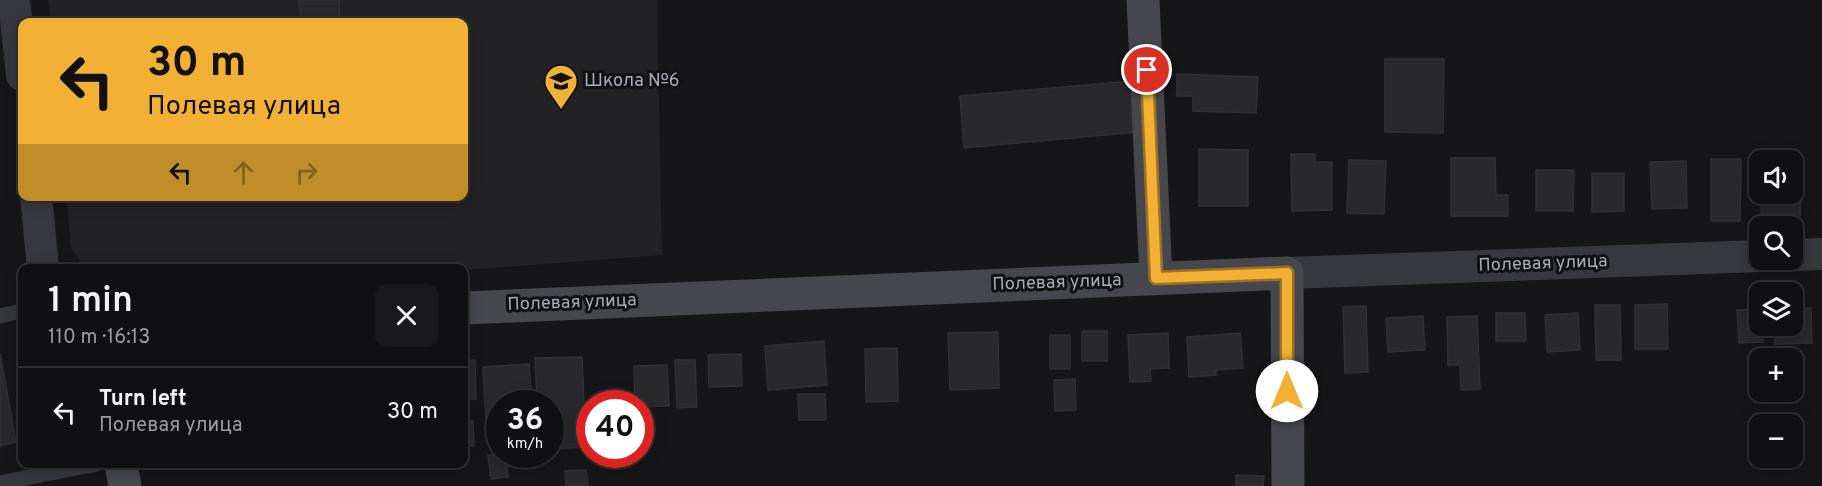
<!DOCTYPE html>
<html lang="en">
<head>
<meta charset="utf-8">
<style>
  body { margin:0; font-family:Overpass,sans-serif; background:#19191b; color:#f1f3f6; height:100vh; display:flex; flex-direction:column; font-size:22px; white-space:nowrap }
  * { box-sizing:border-box; margin:0 }
  p { font-size:20px; color:#9c9d9f }
  .icon { flex:none; width:33px; height:33px; fill:none; stroke:currentColor; stroke-width:2; stroke-linecap:round; stroke-linejoin:round }
  .map { position:relative; flex:1; overflow:hidden }
  .panel { position:absolute; left:18px; top:264px; width:450px; height:204px; display:flex; flex-direction:column; background:#101012; border-radius:12px; box-shadow:0 3px 15px #0003,0 0 0 2px #303032 }
  .panel>* { flex:none }
  .hud { position:absolute; left:18px; top:18px; width:450px; height:183px; border-radius:12px; box-shadow:0 3px 15px #0003,0 0 0 2px #303032; background:#f2b134; color:#111; overflow:hidden }
  .fabs { position:absolute; left:1749px; top:150px; display:grid; gap:12px }
  .fabs a { display:grid; place-items:center; width:54px; height:54px; border-radius:12px; background:#101012; box-shadow:0 3px 15px #0003,0 0 0 2px #303032; font-size:30px }
  .speed { position:absolute; left:486px; top:390px; display:flex; gap:12px; font-size:30px; font-weight:700; text-align:center }
  .speed>* { display:grid; place-content:center; width:78px; height:78px; border-radius:50%; background:#101012; box-shadow:0 3px 15px #0003,0 0 0 2px #303032; line-height:1 }
  .speed small { font-size:15px; font-weight:400 }
  .speed .limit { border:9px solid #d22; background:#fff; color:#111 }
  .pin { position:absolute; display:grid; place-items:center; width:51px; height:51px; color:#fff; margin:-26px; border:3px solid #fff; border-radius:50%; box-shadow:0 2px 6px #0007 }
  .me { position:absolute; width:66px; margin:-33px; rotate:0deg; stroke-linejoin:round; filter:drop-shadow(0 0 4px #0008) }
  .turn { display:flex; align-items:center; gap:21px; height:126px; padding:0 30px; font-size:27px }
  .turn .icon { width:78px; height:78px; stroke-width:2.5 }
  .turn b { display:block; font-size:42px; line-height:51px }
  .lanes { display:flex; align-items:center; height:57px; padding:0 30px; background:#0003; justify-content:center; gap:30px; direction:ltr }
  .lanes .off { opacity:.35 }
  .round { display:grid; place-items:center; flex:none; width:63px; height:63px; border-radius:12px; background:#19191b }
  .headline { display:flex; align-items:center; justify-content:space-between; height:102px; padding:0 30px }
  h1 { font-size:36px; font-weight:600; line-height:45px }
  ul { padding:0; list-style:none }
  li { display:flex; align-items:center; gap:18px; height:90px; padding:0 30px; border-top:2px solid #303032 }
  li div { flex:1 }
  li b { display:block; font-size:22px }
  li em { font-style:normal }
  .map>svg:first-child { display:block }
</style>
</head>
<body>
<div class="map">
<svg width="1822" height="486" viewBox="0 0 1822 486">
  <rect width="100%" height="100%" fill="#161618"/>
  <path fill="#222225" d="M 48,0 L 657,0 L 662,255 L 464,270 L 84,268 L 71,246 L 66,197 L 464,196 L 464,22 L 50,22 Z"/>
  <path fill="#29292c" stroke="#303034" stroke-width="1.5" d="M 299,0 L 339,0 L 340,22 L 301,22 Z
    M 1385,59 L 1444,59 L 1443,133 L 1385,132 Z
    M 1177,74 L 1258,77 L 1256,113 L 1193,111 L 1193,96 L 1177,96 Z
    M 1132,81 L 1137,132 L 964,148 L 960,96 Z
    M 1199,149 L 1248,150 L 1248,206 L 1199,206 Z
    M 1291,154 L 1315,154 L 1315,162 L 1332,162 L 1332,210 L 1292,211 Z
    M 1451,158 L 1495,158 L 1496,195 L 1508,195 L 1508,216 L 1451,216 Z
    M 1711,159 L 1741,159 L 1740,221 L 1711,221 Z
    M 1349,160 L 1386,161 L 1384,214 L 1347,213 Z
    M 1686,161 L 1687,208 L 1652,209 L 1650,162 Z
    M 1536,170 L 1574,170 L 1573,211 L 1536,211 Z
    M 1592,173 L 1624,173 L 1624,211 L 1592,212 Z
    M 1792,178 L 1801,178 L 1800,217 L 1761,217 L 1762,194 L 1792,194 Z
    M 1667,304 L 1668,349 L 1635,349 L 1635,305 Z
    M 1595,305 L 1620,305 L 1621,360 L 1596,360 Z
    M 1366,306 L 1368,372 L 1345,373 L 1343,307 Z
    M 1811,308 L 1812,343 L 1775,344 L 1775,326 L 1792,326 L 1792,309 Z
    M 1760,309 L 1760,326 L 1762,326 L 1763,342 L 1739,343 L 1737,310 Z
    M 1496,313 L 1525,313 L 1526,341 L 1496,341 Z
    M 1578,313 L 1580,350 L 1547,352 L 1545,315 Z
    M 1423,316 L 1425,350 L 1388,352 L 1386,318 Z
    M 1477,316 L 1480,389 L 1461,390 L 1460,365 L 1448,365 L 1447,317 Z
    M 1082,331 L 1107,331 L 1107,361 L 1082,361 Z
    M 998,332 L 999,388 L 950,390 L 948,333 Z
    M 1168,333 L 1169,368 L 1150,369 L 1151,381 L 1130,382 L 1128,335 Z
    M 1240,333 L 1243,368 L 1216,370 L 1216,375 L 1189,377 L 1187,337 Z
    M 1050,335 L 1070,335 L 1070,369 L 1050,369 Z
    M 824,341 L 827,385 L 768,390 L 765,346 Z
    M 897,348 L 898,401 L 866,402 L 865,349 Z
    M 0,353 L 16,442 L 0,446 Z
    M 741,354 L 742,386 L 709,387 L 708,355 Z
    M 582,357 L 586,447 L 550,449 L 550,404 L 537,404 L 535,358 Z
    M 475,360 L 476,399 L 464,399 L 464,361 Z
    M 675,360 L 695,360 L 697,407 L 677,408 Z
    M 529,364 L 532,404 L 500,404 L 500,436 L 487,437 L 483,367 Z
    M 667,365 L 669,406 L 640,407 L 640,404 L 635,404 L 634,366 Z
    M 1075,379 L 1076,410 L 1055,411 L 1054,380 Z
    M 798,394 L 825,394 L 826,420 L 799,420 Z
    M 473,421 L 474,446 L 464,447 L 464,422 Z
    M 506,454 L 508,477 L 491,479 L 488,455 Z
    M 586,470 L 588,486 L 566,486 L 565,471 Z
    M 1236,475 L 1264,476 L 1263,486 L 1236,486 Z"/>
  <g fill="none" stroke-linecap="round" stroke-linejoin="round">
    <path stroke="#37383d" stroke-width="15" d="M 0,316 L 22,311
      M 0,483 L 97,464"/>
    <path stroke="#37383d" stroke-width="32" d="M 14,0 L 22,75
      M 36,196 L 43,268
      M 1792,255 L 1822,254
      M 1287,273 L 1760,256"/>
    <path stroke="#45474d" stroke-width="33" d="M 1143,0 L 1156,278
      M 464,308 L 1287,273 L 1288,486
      M 121,464 L 125,486"/>
  </g>
  <g fill="none" stroke-linecap="round" stroke-linejoin="round">
    <defs>
      <path id="route" d="M 1147,70 L 1156,278 L 1287,273 L 1287,391"/>
    </defs>
    <use href="#route" stroke="#9d7322" stroke-width="15"/>
    <use href="#route" stroke="#f2b134" stroke-width="10"/>
  </g>
  <defs>
    <symbol id="school-pin" viewBox="-11 -11 22 30"><path d="M0 17L-7.5 6A9.5 9.5 0 1 1 7.5 6Z" fill="#f2b134" stroke="#111113"/><path d="M0-5L7-2L0 1L-7-2ZM-4 1L0 2.5L4 1V4Q0 6-4 4Z" fill="#111"/></symbol>
  </defs>
  <g fill-rule="evenodd">
    <use href="#school-pin" x="542" y="62" width="38" height="52"/>
  </g>
  <g text-anchor="middle" dominant-baseline="central" stroke-width="6" stroke-linejoin="round" paint-order="stroke">
    <g font-size="18" fill="#a8adb8" stroke="#111113" text-anchor="start">
      <text x="584" y="81">Школа №6</text>
    </g>
    <g font-size="18" fill="#a8adb8" stroke="#111113">
      <text transform="translate(1543 264) rotate(-2)">Полевая улица</text>
      <text transform="translate(1057 283) rotate(-2)">Полевая улица</text>
      <text transform="translate(572 303) rotate(-2)">Полевая улица</text>
    </g>
  </g>
</svg>
<div class="fabs">
<a><svg class="icon" aria-label="sound" viewBox="0 0 24 24"><path d="M4 9h4l5-4v14l-5-4H4zM17 9q2 3 0 6"/></svg></a>
<a><svg class="icon" aria-label="search" viewBox="0 0 24 24"><circle cx="10" cy="10" r="6"/><path d="M15 15l6 6"/></svg></a>
<a><svg class="icon" aria-label="layers" viewBox="0 0 24 24"><path d="M12 4l9 5-9 5-9-5zM3 14l9 5 9-5"/></svg></a>
<a>+</a>
<a>−</a>
</div>
<div class="speed"><div>36<small>km/h</small></div><div class="limit">40</div></div>
<div class="pin" style="left:1147px;top:70px;background:#d93025"><svg class="icon" aria-label="arrive" viewBox="0 0 24 24"><path d="M6 21V4h12l-3 4 3 4H6"/></svg></div>
<svg class="me" style="left:1287px;top:391px" viewBox="-20 -20 40 40"><circle r="19" fill="#fff"/><path d="M0-13L10 11 0 6-10 11z" fill="#f2b134"/></svg>
<div class="hud">
<div class="turn"><svg class="icon" aria-label="left" viewBox="0 0 24 24"><path d="M17 20v-9H6M10 6l-5 5 5 5"/></svg><div><b>30 m</b>Полевая улица</div></div>
<div class="lanes"><svg class="icon" aria-label="left" viewBox="0 0 24 24"><path d="M17 20v-9H6M10 6l-5 5 5 5"/></svg><svg class="icon off" aria-label="ahead" viewBox="0 0 24 24"><path d="M12 20V5M6 11l6-6 6 6"/></svg><svg class="icon off" aria-label="right" viewBox="0 0 24 24"><path d="M7 20v-9h11M14 6l5 5-5 5"/></svg></div>
</div>
<section class="panel">
<div class="headline"><div><h1>1 min</h1><p>110 m · 16:13</p></div><a class="round"><svg class="icon" aria-label="close" viewBox="0 0 24 24"><path d="M6 6l12 12M18 6L6 18"/></svg></a></div>
<ul>
<li><svg class="icon" aria-label="left" viewBox="0 0 24 24"><path d="M17 20v-9H6M10 6l-5 5 5 5"/></svg><div><b>Turn left</b><p>Полевая улица</p></div><em>30 m</em></li>
</ul>
</section>
</div>
</body>
</html>
